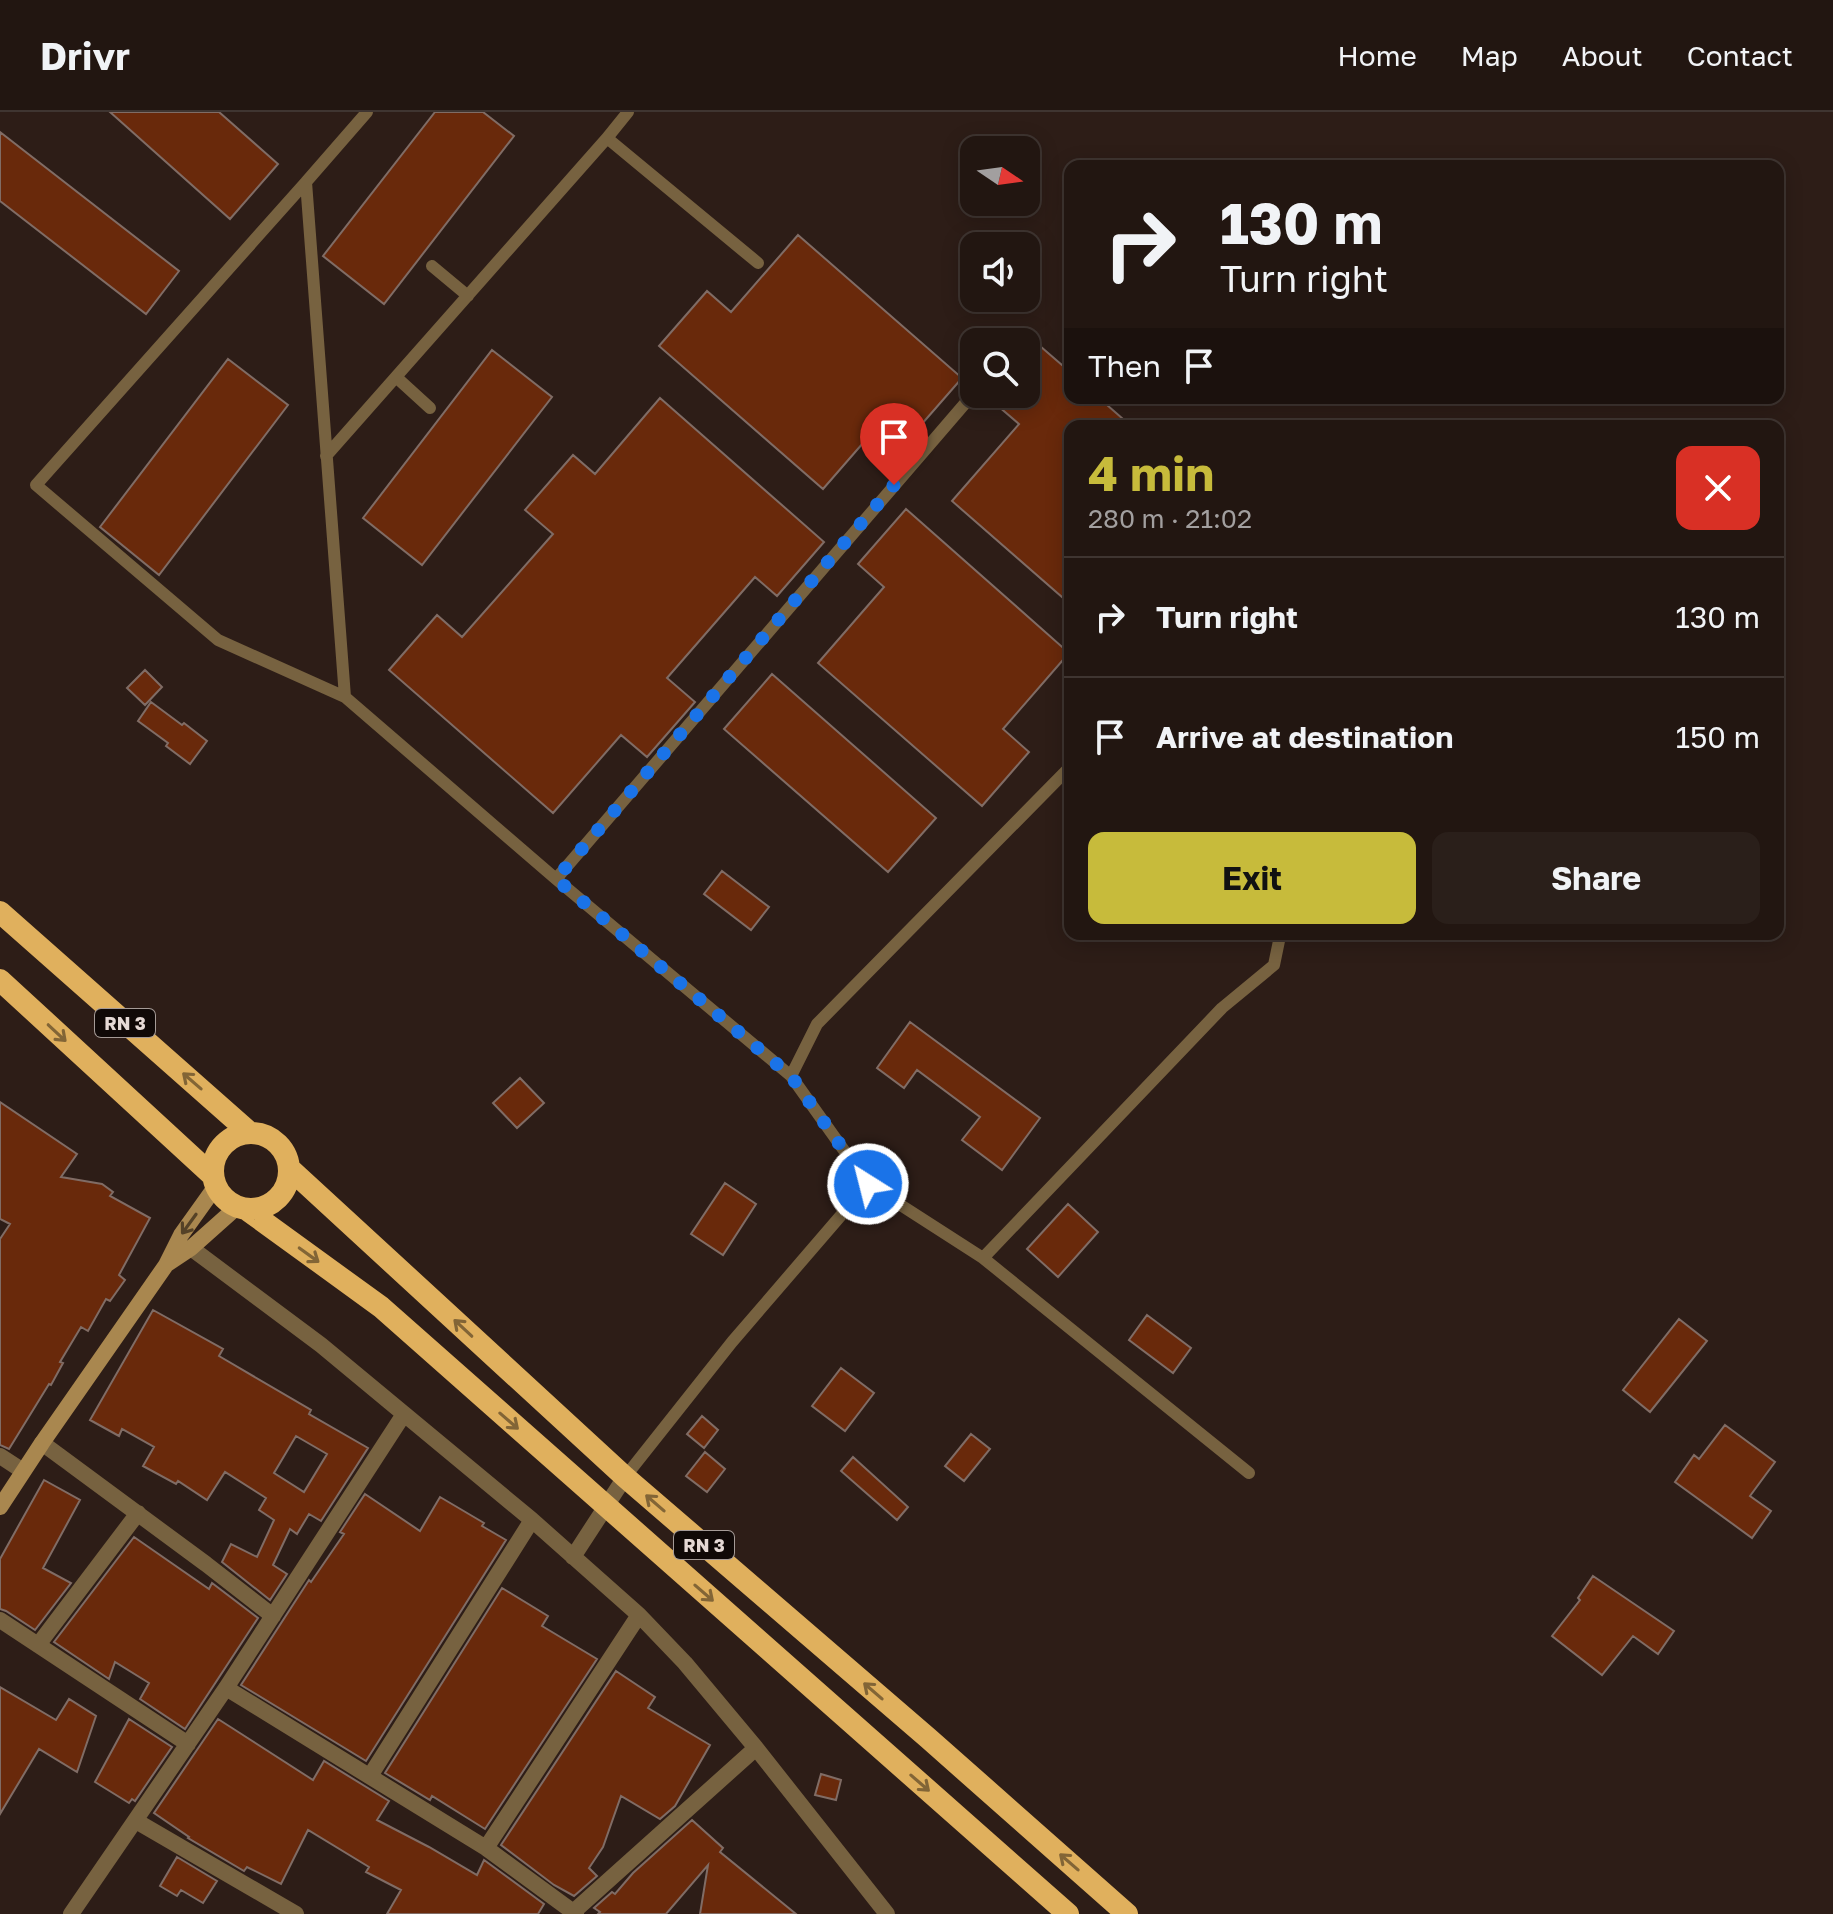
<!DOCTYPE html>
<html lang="en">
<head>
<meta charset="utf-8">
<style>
  body { margin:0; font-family:"Golos Text",sans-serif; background:#2a1f1a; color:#f1f3f6; height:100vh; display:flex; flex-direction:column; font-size:30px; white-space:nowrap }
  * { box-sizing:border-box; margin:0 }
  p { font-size:26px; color:#a29f9f }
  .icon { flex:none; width:44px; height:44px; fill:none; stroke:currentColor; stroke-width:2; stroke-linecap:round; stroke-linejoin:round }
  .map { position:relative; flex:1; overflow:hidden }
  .panel { position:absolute; left:1064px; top:308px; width:720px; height:520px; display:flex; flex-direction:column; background:#221611; border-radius:16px; box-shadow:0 4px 20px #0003,0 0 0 2px #3f3531 }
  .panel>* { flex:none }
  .banner { position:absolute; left:1064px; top:48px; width:720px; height:244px; border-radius:16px; box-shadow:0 4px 20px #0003,0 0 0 2px #3f3531; background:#221611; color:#f1f3f6; overflow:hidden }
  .needle { width:52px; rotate:103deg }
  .buttons { position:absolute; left:960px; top:24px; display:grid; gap:16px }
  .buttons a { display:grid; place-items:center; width:80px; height:80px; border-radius:16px; background:#221611; box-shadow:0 4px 20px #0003,0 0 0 2px #3f3531; font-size:40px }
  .pin { position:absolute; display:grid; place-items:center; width:68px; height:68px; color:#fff; margin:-82px -34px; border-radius:50% 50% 50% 0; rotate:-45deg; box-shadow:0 0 8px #0007 }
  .pin .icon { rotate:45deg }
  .me { position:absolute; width:88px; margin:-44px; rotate:324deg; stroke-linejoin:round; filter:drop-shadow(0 0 6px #0008) }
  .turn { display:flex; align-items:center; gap:28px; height:168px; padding:0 24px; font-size:36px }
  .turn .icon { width:104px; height:104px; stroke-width:2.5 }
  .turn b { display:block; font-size:56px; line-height:68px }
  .then { display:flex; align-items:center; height:76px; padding:0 24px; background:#0003; gap:16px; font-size:30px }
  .round { display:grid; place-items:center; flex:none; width:84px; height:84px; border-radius:16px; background:#2a1f1a }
  .head { display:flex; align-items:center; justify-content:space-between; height:136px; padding:0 24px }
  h1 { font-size:48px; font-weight:700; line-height:60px; color:#c7bb3b }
  .primary-button { display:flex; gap:16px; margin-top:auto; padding:16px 24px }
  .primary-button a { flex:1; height:92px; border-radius:16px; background:#c7bb3b; color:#111; font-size:32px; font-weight:700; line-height:92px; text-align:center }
  .primary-button a+a { background:#2a1f1a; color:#f1f3f6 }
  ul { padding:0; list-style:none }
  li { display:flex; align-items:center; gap:24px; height:120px; padding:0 24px; border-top:2px solid #3f3531 }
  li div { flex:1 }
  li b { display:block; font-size:30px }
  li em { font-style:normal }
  header { display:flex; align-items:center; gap:48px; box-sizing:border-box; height:112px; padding:0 40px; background:#221611; border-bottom:2px solid #3f3531 }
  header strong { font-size:38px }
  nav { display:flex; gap:44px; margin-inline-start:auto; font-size:28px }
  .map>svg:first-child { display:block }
</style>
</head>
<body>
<header>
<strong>Drivr</strong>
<nav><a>Home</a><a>Map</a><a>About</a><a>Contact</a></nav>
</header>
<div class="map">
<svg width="1833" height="1802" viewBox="0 0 1833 1802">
  <rect width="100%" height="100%" fill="#2d1d17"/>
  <path fill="#69290b" stroke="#806c65" stroke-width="2" fill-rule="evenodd" d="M 110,0 L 219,0 L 278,52 L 230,107 Z
    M 435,0 L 483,0 L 514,24 L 384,192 L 323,144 Z
    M 0,20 L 179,159 L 146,202 L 0,89 Z
    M 798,123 L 962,266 L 914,321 L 890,300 L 823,377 L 659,234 L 707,179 L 731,200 Z
    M 1040,234 L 1070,260 L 1070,286 L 1099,286 L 1131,314 L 1070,314 L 1070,492 L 952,389 L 1019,312 L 984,282 L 1026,282 L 1026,250 Z
    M 492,238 L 552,285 L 422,453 L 363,406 Z
    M 228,247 L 288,293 L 159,463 L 100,415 Z
    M 660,286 L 824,430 L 777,484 L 755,465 L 667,566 L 695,590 L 647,645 L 621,623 L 553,701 L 389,558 L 437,503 L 462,525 L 553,422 L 525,398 L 573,343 L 595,362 Z
    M 906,397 L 1069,541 L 1003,617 L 1029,640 L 982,694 L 818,551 L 884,475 L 858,452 Z
    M 145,558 L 162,575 L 145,593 L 127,576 Z
    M 772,562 L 936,706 L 888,760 L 724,617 Z
    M 151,590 L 182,613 L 184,611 L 207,629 L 190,652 L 166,634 L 168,631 L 138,609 Z
    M 722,759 L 769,795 L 751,818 L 704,782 Z
    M 910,910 L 1040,1006 L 1002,1058 L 962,1028 L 980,1005 L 917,958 L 904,976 L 877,956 Z
    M 520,966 L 544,991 L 517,1016 L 493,991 Z
    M 0,990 L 77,1042 L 61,1065 L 102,1072 L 113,1080 L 110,1084 L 150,1106 L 119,1163 L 125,1168 L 110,1189 L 106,1187 L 88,1219 L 81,1215 L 60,1250 L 63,1251 L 51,1273 L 49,1272 L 9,1337 L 0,1333 L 0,1127 L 10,1112 L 0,1107 Z
    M 725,1071 L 756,1092 L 723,1143 L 691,1122 Z
    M 1068,1092 L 1098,1120 L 1058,1165 L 1027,1137 Z
    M 153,1198 L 223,1237 L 219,1244 L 311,1298 L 309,1302 L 368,1336 L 321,1409 L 309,1402 L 297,1422 L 290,1417 L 273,1453 L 287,1462 L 270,1488 L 222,1450 L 231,1432 L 257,1445 L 274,1408 L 259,1398 L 266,1386 L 225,1360 L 207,1388 L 178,1369 L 176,1372 L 143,1354 L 154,1335 L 122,1317 L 119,1324 L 90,1308 ZM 296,1324 L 327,1342 L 304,1380 L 274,1361 Z
    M 1147,1203 L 1191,1236 L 1173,1261 L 1129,1228 Z
    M 1679,1207 L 1707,1229 L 1650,1300 L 1623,1278 Z
    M 841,1256 L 874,1281 L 845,1319 L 812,1294 Z
    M 702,1304 L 718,1318 L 704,1336 L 687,1322 Z
    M 1725,1313 L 1775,1350 L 1750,1384 L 1771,1399 L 1752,1426 L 1675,1370 L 1694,1343 L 1699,1347 Z
    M 971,1322 L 990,1337 L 964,1369 L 945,1354 Z
    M 705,1340 L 725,1357 L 707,1380 L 686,1364 Z
    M 853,1345 L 908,1395 L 897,1408 L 841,1359 Z
    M 44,1368 L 80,1388 L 43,1456 L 71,1471 L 35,1518 L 6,1499 L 0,1497 L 0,1447 Z
    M 365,1382 L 420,1419 L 440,1385 L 484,1411 L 482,1414 L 506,1428 L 366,1649 L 241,1573 L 309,1468 L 311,1470 L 344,1422 L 340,1420 Z
    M 134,1425 L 209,1477 L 212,1471 L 258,1506 L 185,1617 L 140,1587 L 149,1571 L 115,1550 L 109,1567 L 54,1530 Z
    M 1593,1464 L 1674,1519 L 1658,1542 L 1633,1524 L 1602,1563 L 1552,1524 L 1580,1488 L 1578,1486 Z
    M 502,1476 L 548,1504 L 542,1514 L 597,1547 L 485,1717 L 432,1684 L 430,1688 L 385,1661 Z
    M 616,1559 L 655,1585 L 648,1596 L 710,1633 L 675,1694 L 660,1707 L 621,1684 L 603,1735 L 589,1756 L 597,1764 L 574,1784 L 554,1773 L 501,1733 Z
    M 0,1575 L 56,1608 L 69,1587 L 96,1604 L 77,1660 L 39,1637 L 0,1702 Z
    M 129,1607 L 172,1635 L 135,1689 L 132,1687 L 129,1691 L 95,1670 Z
    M 218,1607 L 313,1668 L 324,1649 L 389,1689 L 377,1708 L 429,1735 L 477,1763 L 484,1748 L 544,1792 L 538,1802 L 387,1802 L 401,1778 L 366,1760 L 369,1755 L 308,1718 L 281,1772 L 247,1755 L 244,1759 L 188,1726 L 189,1725 L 154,1701 Z
    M 821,1662 L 841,1668 L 836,1688 L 815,1683 Z
    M 692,1708 L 723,1736 L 720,1740 L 796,1802 L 700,1802 L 708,1753 L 666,1802 L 598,1802 L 600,1800 L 594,1796 L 612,1780 L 615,1782 L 633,1761 Z
    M 177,1745 L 217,1769 L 203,1791 L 181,1778 L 177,1784 L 160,1774 Z"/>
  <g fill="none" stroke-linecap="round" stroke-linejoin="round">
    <path stroke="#776240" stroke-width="12" d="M 367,0 L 306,70 L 345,585 L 556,767 L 791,964 L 868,1072
      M 607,26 L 628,0
      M 306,70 L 36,373 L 218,528 L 345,585
      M 432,154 L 468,184
      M 1018,230 L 1018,229
      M 396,265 L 430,296
      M 326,344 L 607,26 L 758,151
      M 556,767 L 974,281
      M 791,964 L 817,912 L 1070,655
      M 983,1146 L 1222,896 L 1274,853 L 1280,824 L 1279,822
      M 625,1365 L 732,1230 L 868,1072 L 983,1146 L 1249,1361"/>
    <path stroke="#776240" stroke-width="16" d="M 191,1136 L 321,1233 L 532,1408 L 370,1664
      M 42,1331 L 206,1452 L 273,1504
      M 0,1344 L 23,1359
      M 532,1408 L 639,1503 L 685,1551 L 756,1636 L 887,1802
      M 573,1445 L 625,1365
      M 0,1508 L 188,1632
      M 38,1533 L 138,1401
      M 226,1576 L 486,1736 L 576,1802
      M 136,1709 L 296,1802
      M 486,1736 L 639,1503
      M 71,1802 L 226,1576 L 404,1302
      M 571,1802 L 756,1636"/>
    <path stroke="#a9874f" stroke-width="16" d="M 167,1152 L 191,1136 L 237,1095
      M 0,1395 L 42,1331 L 166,1153 L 181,1123 L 216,1074"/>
    <path stroke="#e0b05d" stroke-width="22" d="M 0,800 L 250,1021
      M 0,868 L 213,1064
      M213 1059a38 38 0 1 1 76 0a38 38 0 1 1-76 0Z
      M 289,1056 L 625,1365 L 928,1626 L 1127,1802
      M 246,1097 L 381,1195 L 1068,1802"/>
  </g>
  <defs><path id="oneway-shaft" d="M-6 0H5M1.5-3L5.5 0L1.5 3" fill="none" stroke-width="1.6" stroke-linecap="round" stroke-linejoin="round" transform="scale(2)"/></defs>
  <g stroke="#826536">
    <use href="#oneway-shaft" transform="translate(57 921) rotate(43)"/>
    <use href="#oneway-shaft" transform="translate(192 969) rotate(-139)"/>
    <use href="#oneway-shaft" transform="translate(309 1143) rotate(36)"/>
    <use href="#oneway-shaft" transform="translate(463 1216) rotate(-137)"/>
    <use href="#oneway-shaft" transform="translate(509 1309) rotate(41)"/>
    <use href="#oneway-shaft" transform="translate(655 1391) rotate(-139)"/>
    <use href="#oneway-shaft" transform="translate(704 1481) rotate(41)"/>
    <use href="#oneway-shaft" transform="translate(873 1579) rotate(-139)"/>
    <use href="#oneway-shaft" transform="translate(920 1671) rotate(41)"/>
    <use href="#oneway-shaft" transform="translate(1069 1750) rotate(-139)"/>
  </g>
  <use stroke="#554227" href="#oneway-shaft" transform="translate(189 1112) rotate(126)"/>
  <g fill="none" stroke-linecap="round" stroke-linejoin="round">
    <path stroke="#1a73e8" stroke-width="14" stroke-dasharray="0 25.2" d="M 868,1072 L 791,964 L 556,767 L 894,373"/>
  </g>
  <g text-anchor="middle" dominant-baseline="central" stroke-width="8" stroke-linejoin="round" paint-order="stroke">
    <g fill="#100907" stroke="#a59b97" stroke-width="2">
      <rect x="95" y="897" width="60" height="28" rx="6"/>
      <rect x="674" y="1419" width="60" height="28" rx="6"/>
    </g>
    <g font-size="18" font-weight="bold" fill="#e5d9d5">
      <text x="125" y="911">RN 3</text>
      <text x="704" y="1433">RN 3</text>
    </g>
  </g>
</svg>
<div class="buttons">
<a><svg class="needle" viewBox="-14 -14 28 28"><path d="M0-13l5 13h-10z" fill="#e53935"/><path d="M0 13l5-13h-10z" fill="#a29f9f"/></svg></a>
<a><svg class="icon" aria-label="sound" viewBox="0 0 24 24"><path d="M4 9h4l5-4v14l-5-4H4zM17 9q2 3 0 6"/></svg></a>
<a><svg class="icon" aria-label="search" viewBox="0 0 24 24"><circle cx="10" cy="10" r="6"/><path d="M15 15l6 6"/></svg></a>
</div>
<div class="pin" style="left:894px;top:373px;background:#d93025"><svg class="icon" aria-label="arrive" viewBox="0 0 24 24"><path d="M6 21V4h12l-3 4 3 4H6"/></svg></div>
<svg class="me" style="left:868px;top:1072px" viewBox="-20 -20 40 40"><circle r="17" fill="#1a73e8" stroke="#fff" stroke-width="3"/><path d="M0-11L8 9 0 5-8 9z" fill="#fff"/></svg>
<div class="banner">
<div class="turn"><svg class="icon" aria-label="right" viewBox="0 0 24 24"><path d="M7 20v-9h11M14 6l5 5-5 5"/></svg><div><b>130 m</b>Turn right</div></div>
<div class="then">Then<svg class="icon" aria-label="arrive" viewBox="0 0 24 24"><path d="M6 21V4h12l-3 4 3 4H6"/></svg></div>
</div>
<section class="panel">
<div class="head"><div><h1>4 min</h1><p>280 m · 21:02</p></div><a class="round" style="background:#d93025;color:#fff"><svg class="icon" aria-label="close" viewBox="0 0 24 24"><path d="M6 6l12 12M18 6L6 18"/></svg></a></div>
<ul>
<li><svg class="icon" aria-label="right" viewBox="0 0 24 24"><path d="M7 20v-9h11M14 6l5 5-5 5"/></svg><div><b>Turn right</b></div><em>130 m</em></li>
<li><svg class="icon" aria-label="arrive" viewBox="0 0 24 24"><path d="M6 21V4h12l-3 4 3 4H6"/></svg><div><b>Arrive at destination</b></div><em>150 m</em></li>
</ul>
<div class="primary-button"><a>Exit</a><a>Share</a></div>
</section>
</div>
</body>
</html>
